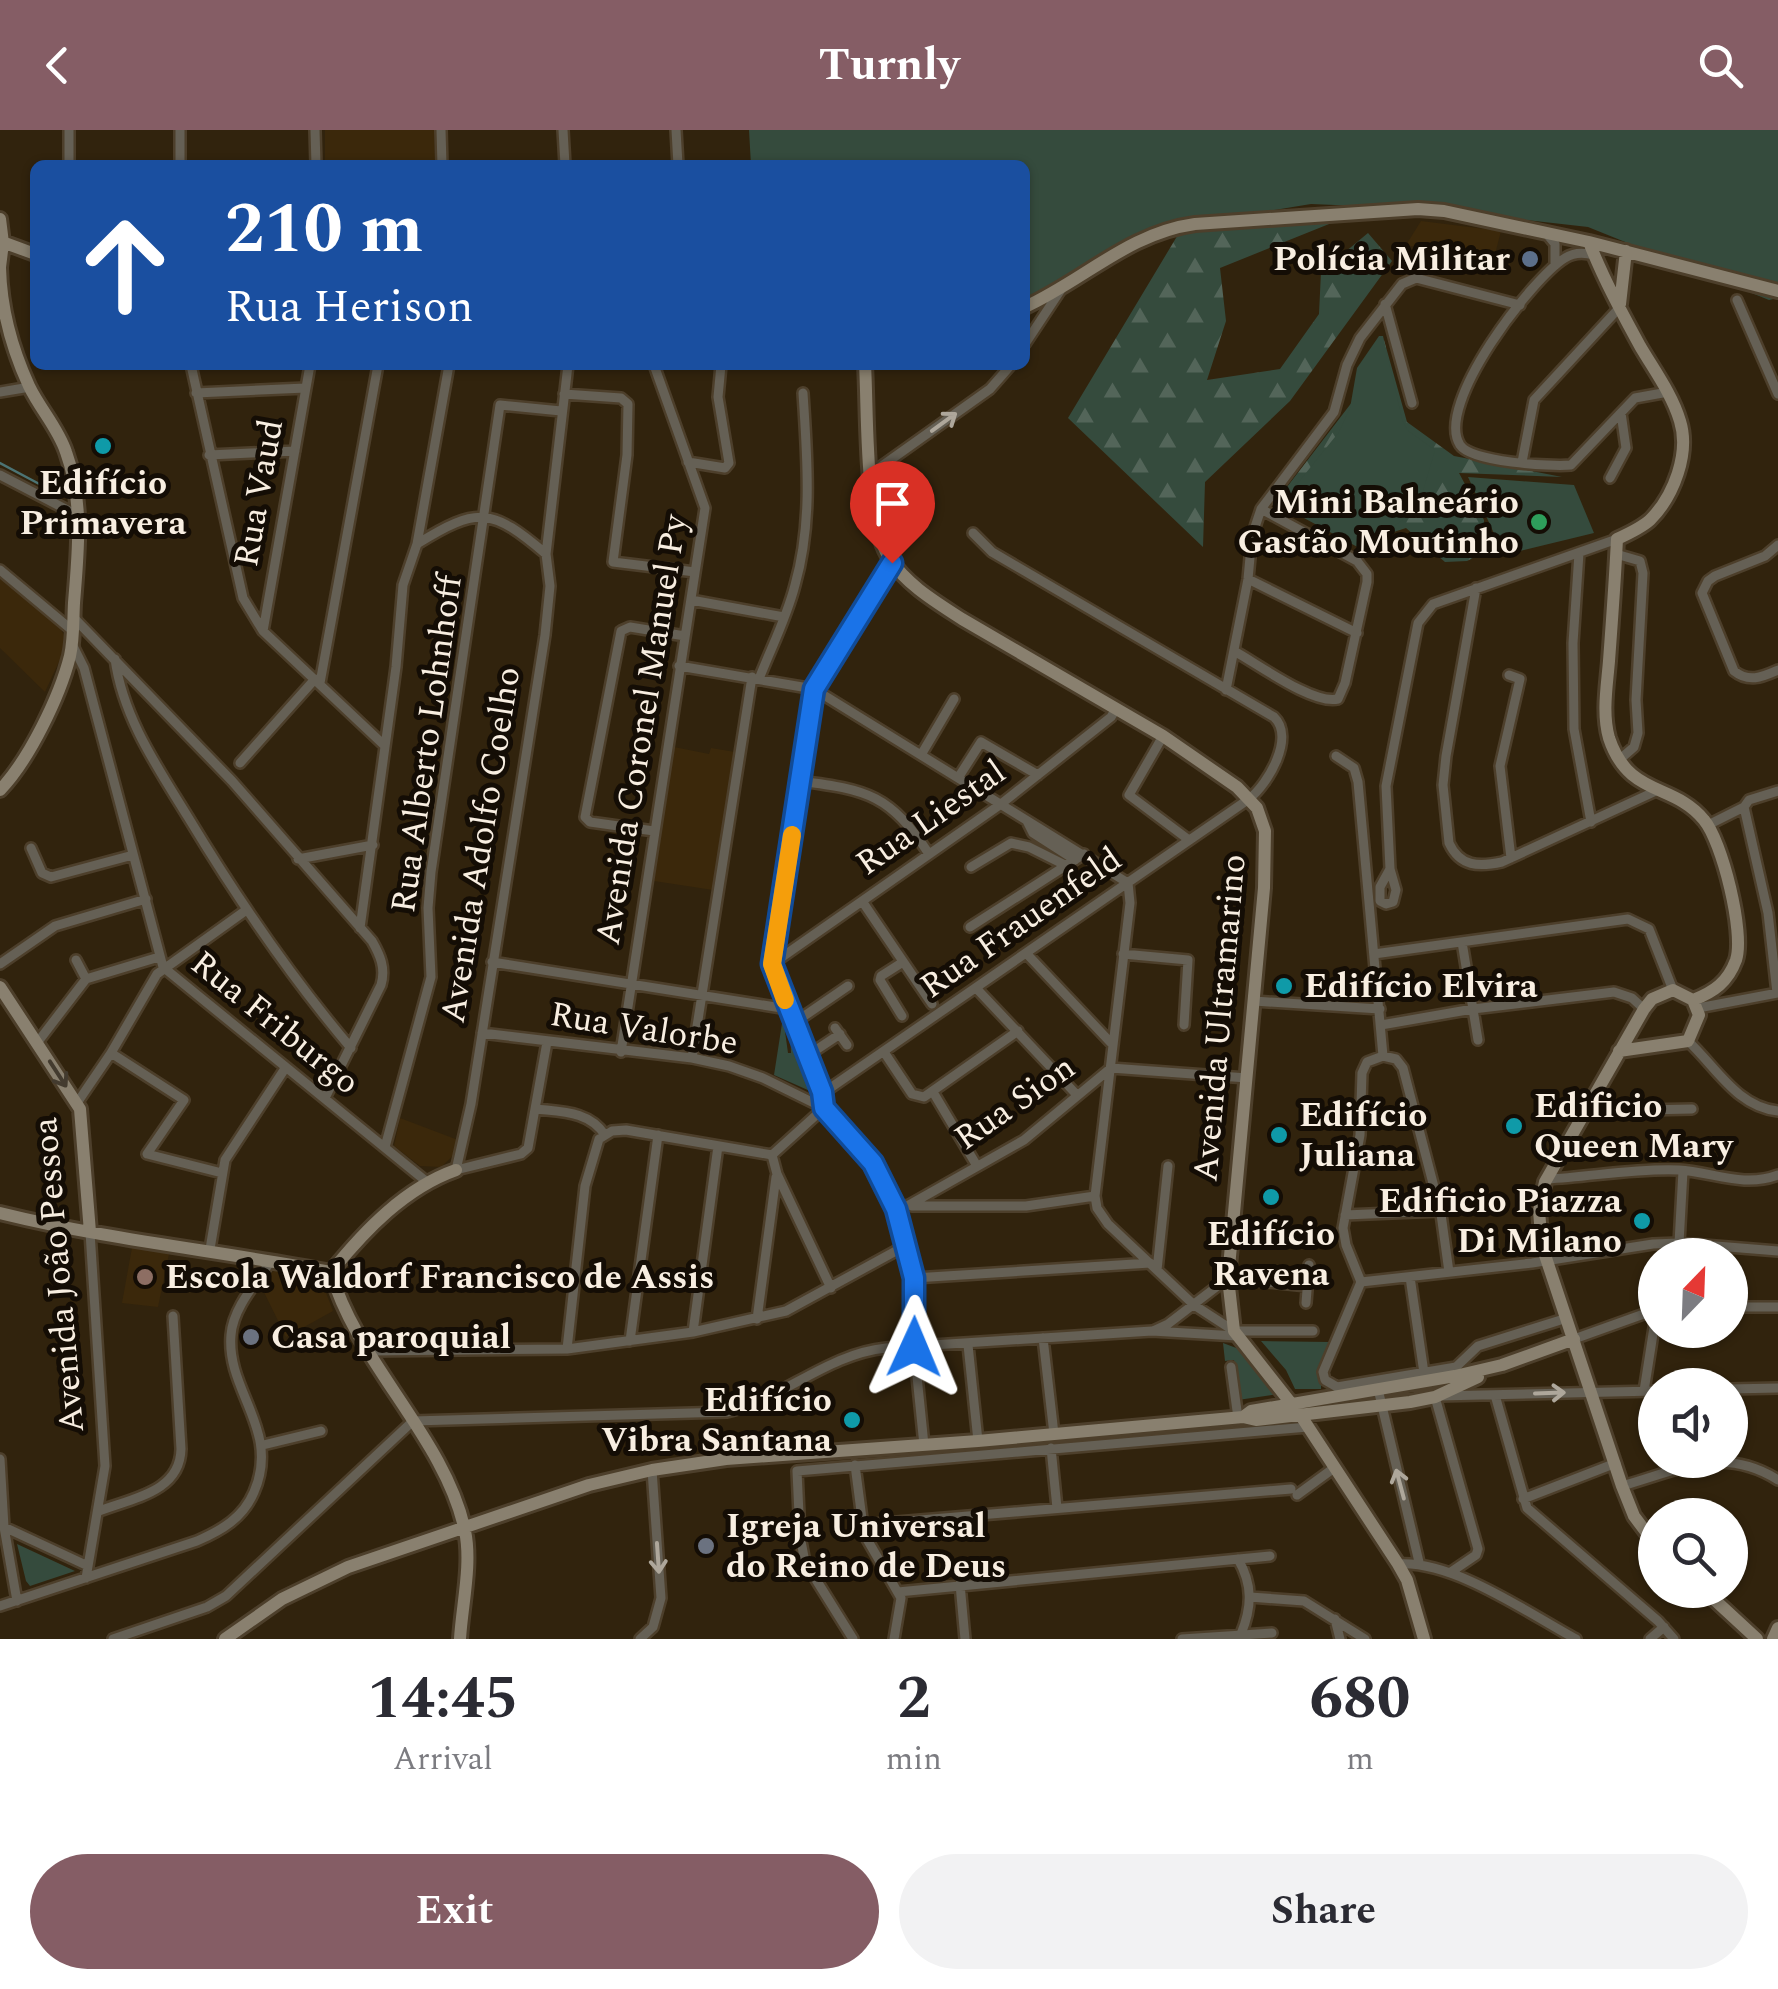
<!DOCTYPE html>
<html lang="en">
<head>
<meta charset="utf-8">
<style>
  body { margin:0; font-family:Spectral,serif; background:#f2f2f3; color:#2b2b33; height:100vh; display:flex; flex-direction:column; font-size:38px; white-space:nowrap }
  * { box-sizing:border-box; margin:0 }
  p { font-size:32px; color:#7c7c81 }
  .icon { flex:none; width:55px; height:55px; fill:none; stroke:currentColor; stroke-width:2; stroke-linecap:round; stroke-linejoin:round }
  .map { position:relative; height:1509px; overflow:hidden }
  .sheet { display:flex; flex-direction:column; background:#fff; flex:1 }
  .sheet>* { flex:none }
  .top-card { position:absolute; left:30px; top:30px; width:1000px; height:210px; border-radius:15px; box-shadow:0 2px 8px #0004; background:#1a4fa0; color:#fff; overflow:hidden }
  .needle { width:65px; rotate:23deg }
  .tools { position:absolute; left:1638px; top:1108px; display:grid; gap:20px }
  .tools a { display:grid; place-items:center; width:110px; height:110px; border-radius:50%; background:#fff; box-shadow:0 2px 8px #0004; font-size:50px }
  .pin { position:absolute; display:grid; place-items:center; width:85px; height:85px; color:#fff; margin:-102px -42px; border-radius:50% 50% 50% 0; rotate:-45deg; box-shadow:0 0 10px #0007 }
  .pin .icon { rotate:45deg }
  .me { position:absolute; width:110px; margin:-55px; rotate:1deg; stroke-linejoin:round; filter:drop-shadow(0 0 8px #0008) }
  .turn { display:flex; align-items:center; gap:35px; height:210px; padding:0 30px; font-size:45px }
  .turn .icon { width:130px; height:130px; stroke-width:2.5 }
  .turn b { display:block; font-size:70px; line-height:85px }
  .eta { display:flex; justify-content:space-evenly; align-items:center; height:170px; text-align:center }
  .eta b { font-size:60px; font-weight:700; line-height:70px }
  .button { display:flex; gap:20px; margin-top:auto; padding:20px 30px }
  .button a { flex:1; height:115px; border-radius:60px; background:#855d65; color:#fff; font-size:40px; font-weight:700; line-height:115px; text-align:center }
  .button a+a { background:#f2f2f3; color:#2b2b33 }
  header { display:flex; justify-content:space-between; align-items:center; height:130px; padding:0 30px; background:#855d65; color:#fff; font-size:45px; font-weight:700 }
  .map>svg:first-child { display:block }
</style>
</head>
<body>
<header><svg class="icon" aria-label="back" viewBox="0 0 24 24"><path d="M15 5l-7 7 7 7"/></svg>Turnly<svg class="icon" aria-label="search" viewBox="0 0 24 24"><circle cx="10" cy="10" r="6"/><path d="M15 15l6 6"/></svg></header>
<div class="map">
<svg width="1778" height="1509" viewBox="0 0 1778 1509">
  <defs>
    <pattern id="forest-firs" width="22" height="20" patternUnits="userSpaceOnUse" patternTransform="scale(2.5)"><rect width="22" height="20" fill="#354b3d"/><path d="M5 1l3.5 6h-7zM16 11l3.5 6h-7z" fill="#536559"/></pattern>
  </defs>
  <rect width="100%" height="100%" fill="#31230d"/>
  <path fill="#3b280b" d="M 325,0 L 434,0 L 435,35 L 325,35 Z
    M 1421,91 L 1501,101 L 1493,132 L 1406,115 Z
    M 0,447 L 60,498 L 64,505 L 63,523 L 45,562 L 0,518 Z
    M 674,617 L 709,624 L 711,618 L 735,622 L 713,760 L 654,751 Z
    M 400,988 L 458,1010 L 456,1023 L 441,1037 L 420,1036 L 394,1016 Z
    M 133,1112 L 170,1119 L 158,1177 L 122,1173 Z
    M 276,1138 L 320,1147 L 333,1181 L 286,1207 L 261,1156 Z"/>
  <path fill="url(#forest-firs)" d="M 1334,92 L 1220,138 L 1226,191 L 1207,250 L 1280,239 L 1319,184 L 1321,142 L 1368,103 L 1392,131 L 1290,271 L 1205,352 L 1203,417 L 1068,288 L 1179,103 Z
    M 1384,210 L 1407,292 L 1454,326 L 1562,347 L 1459,343 L 1484,390 L 1484,422 L 1467,431 L 1445,432 L 1406,398 L 1363,412 L 1277,370 L 1359,263 L 1368,229 Z"/>
  <path fill="#354b3d" d="M 749,0 L 1778,0 L 1778,168 L 1769,170 L 1588,97 L 1430,79 L 1311,74 L 1177,96 L 1025,175 L 1025,35 L 751,35 Z
    M 1379,206 L 1383,206 L 1402,289 L 1407,300 L 1435,320 L 1418,378 L 1363,420 L 1280,375 L 1339,302 L 1350,278 L 1357,238 Z
    M 1468,347 L 1574,355 L 1594,403 L 1504,425 Z
    M 783,887 L 788,923 L 791,923 L 790,900 L 812,954 L 810,961 L 774,945 Z
    M 1261,1211 L 1330,1212 L 1321,1240 L 1321,1259 L 1295,1259 L 1286,1240 Z
    M 1223,1213 L 1239,1219 L 1279,1264 L 1238,1270 L 1234,1230 L 1225,1231 Z
    M 17,1414 L 75,1441 L 30,1456 L 26,1451 Z"/>
  <g fill="none" stroke-linecap="round" stroke-linejoin="round">
    <path stroke="#4c7474" stroke-width="2.5" d="M 0,333 L 45,357"/>
    <defs>
      <path id="street" d="M 69,0 L 69,35
        M 180,0 L 180,35
        M 315,0 L 316,35
        M 441,0 L 442,35
        M 563,0 L 565,35
        M 676,0 L 678,35
        M 1546,103 L 1555,114 L 1555,135
        M 1594,125 C 1583,122 1574,122 1565,128 C 1532,148 1434,275 1460,315 C 1471,332 1551,337 1571,335 L 1635,268 L 1668,262
        M 1737,170 L 1778,264
        M 1385,174 L 1412,273
        M 1025,214 L 1062,158
        M 191,235 L 243,468 L 263,501 L 385,616
        M 0,262 L 30,257
        M 196,263 L 306,258
        M 564,264 L 621,268 L 628,274 L 627,325 L 613,432 L 695,442
        M 209,325 L 295,321
        M 688,332 L 725,338 L 729,333 L 718,267 L 721,235
        M 1522,332 L 1534,270 L 1620,177
        M 872,343 L 990,259 L 1011,235
        M 0,345 L 79,386
        M 1610,348 L 1626,318 L 1621,283
        M 417,414 C 478,376 492,378 546,424
        M 1778,415 L 1765,426 L 1715,446 L 1708,451 L 1702,463 L 1734,541 C 1749,553 1762,547 1778,540
        M 1579,423 L 1573,513 L 1574,599 L 1591,692
        M 1616,424 L 1640,431 L 1643,443 L 1636,570 L 1638,603 L 1634,617 L 1619,630
        M 0,440 L 73,501
        M 1248,449 L 1357,503
        M 1476,458 L 1446,626 L 1443,655 L 1449,713 C 1460,737 1479,737 1502,732 L 1656,661
        M 691,470 L 784,487
        M 74,488 L 232,651 L 372,811 C 380,825 386,838 381,855 L 325,968
        M 263,501 L 310,235
        M 72,514 L 84,538 L 163,837 L 427,1052
        M 1234,521 C 1258,534 1313,575 1338,569 L 1345,553 L 1367,452 L 1367,444 L 1357,431 L 1261,379
        M 115,529 C 123,588 158,638 188,687 C 237,768 289,845 351,918
        M 679,536 L 814,559 L 1128,753 L 1130,773 L 1095,1066 L 1097,1078 L 1108,1094 L 1194,1175 L 1234,1201 L 1313,1201
        M 1509,545 L 1520,549 L 1500,636 L 1511,728
        M 759,549 C 771,518 787,487 795,455 C 813,392 807,327 803,263
        M 320,553 L 378,235
        M 1226,560 L 1248,449 L 1252,406 L 1261,379 L 1334,282 L 1347,235 L 1360,208 L 1402,154 L 1416,148 L 1520,175
        M 1163,606 L 1129,665 L 1189,710
        M 921,625 L 954,569
        M 1336,626 L 1354,638 L 1358,652 L 1383,926
        M 240,633 L 315,549
        M 958,648 L 981,612 L 1038,645
        M 800,651 C 869,660 890,665 929,724
        M 1744,677 L 1749,670 L 1778,661
        M 1027,691 L 1033,703 L 1075,730
        M 1708,695 L 1744,677 L 1768,783 L 1777,863
        M 654,701 L 590,692 L 585,687 L 621,501 L 630,497 L 685,506
        M 31,718 L 42,743 L 51,747 L 133,725
        M 298,729 L 373,715
        M 971,737 L 1011,713 L 1029,717 L 1067,736
        M 1390,739 L 1380,757 L 1380,771 L 1386,774 L 1393,772 L 1396,760 L 1390,739 L 1386,656 L 1418,493 L 1433,474 L 1617,409
        M 862,771 L 932,874
        M 970,797 L 1084,724
        M 360,798 L 396,537 L 403,455 L 417,414 L 449,235
        M 1462,812 L 1478,910
        M 1026,823 L 1113,915
        M 1123,824 L 1188,830 L 1184,895
        M 1374,824 L 1628,789 L 1649,799 L 1673,860
        M 76,830 L 86,849
        M 492,832 L 788,879
        M 0,834 L 55,796 L 146,769
        M 772,834 L 1001,674 L 1111,587 L 1116,579
        M 976,858 L 1077,965
        M 1254,871 L 1380,879
        M 1698,878 L 1778,863
        M 902,886 L 880,850 L 881,846 L 903,832
        M 794,893 L 848,856
        M 1381,895 L 1473,879 L 1614,862 L 1632,868 L 1644,879
        M 835,898 L 847,915
        M 482,903 L 692,928 L 729,936 L 763,948 L 824,978 L 873,1033 L 896,1079 L 914,1148 L 914,1217 L 924,1315
        M 1688,911 C 1716,937 1737,977 1778,981
        M 37,913 L 86,849 L 159,827
        M 621,922 L 705,378 L 654,235
        M 884,922 L 912,964 L 924,967 L 1018,901
        M 111,923 L 184,970 L 147,1024 L 222,1043
        M 807,926 L 840,904
        M 692,928 L 752,547
        M 933,962 L 977,1036
        M 823,963 L 1249,669 C 1269,653 1295,607 1274,587 L 992,422 L 973,403
        M 823,965 L 772,834 L 814,559 L 892,433
        M 77,973 L 111,923 L 157,844 L 245,781
        M 1587,978 L 1596,981 L 1692,979
        M 536,979 C 562,982 589,981 605,1005
        M 385,1017 L 431,847 L 428,778 L 431,742 L 500,275 L 561,281
        M 772,1025 L 777,1044 L 831,1158
        M 456,1040 L 471,974 L 545,505 L 550,456 L 546,424 L 568,235
        M 456,1040 L 521,1024 L 528,1018 L 547,912
        M 1547,1049 C 1590,1047 1635,1038 1679,1040 C 1712,1042 1744,1058 1778,1045
        M 912,1076 L 1026,1076 L 1095,1066
        M 896,1079 L 909,1075 L 1024,1010 L 1111,938 L 1247,948
        M 1345,1085 L 1440,1081
        M 1679,1113 L 1683,1041
        M 210,1119 L 225,1030 L 286,937
        M 1157,1140 L 1168,1036
        M 1410,1147 L 1424,1243
        M 914,1148 L 1150,1133
        M 1361,1152 L 1346,1115 L 1343,1098 L 1360,1005 L 1362,943 L 1367,932 L 1383,926 L 1396,929 L 1403,938 L 1441,1084 L 1449,1142
        M 1361,1152 L 1532,1133 L 1653,1114 L 1679,1113 L 1778,1121
        M 1361,1152 L 1323,1242 L 1325,1250 L 1337,1257 L 1456,1237 L 1478,1216 L 1567,1188
        M 1306,1173 L 1309,1135
        M 1730,1177 L 1778,1177
        M 757,1189 L 776,1047
        M 1155,1200 L 1168,1194 L 1228,1148 L 1307,1156
        M 693,1202 L 718,1016
        M 1043,1208 L 1054,1304
        M 1574,1209 L 1655,1180
        M 630,1211 L 658,1005
        M 968,1215 L 978,1311
        M 567,1219 L 585,1056 L 599,1009 L 612,1001 L 626,1000 L 772,1025 L 824,978
        M 368,1221 L 567,1219 L 693,1202 L 786,1181 L 905,1116
        M 1231,1237 L 1238,1288
        M 1378,1259 L 1419,1432
        M 1730,1259 L 1778,1258
        M 1644,1261 L 1655,1191
        M 1495,1265 L 1527,1378 L 1658,1491 L 1674,1509
        M 1438,1266 L 1655,1261
        M 1435,1267 L 1478,1419 L 1476,1425 L 1451,1442
        M 263,1315 L 321,1301
        M 1051,1318 L 1057,1378
        M 0,1329 L 4,1397 L 17,1471
        M 855,1335 L 864,1404 L 901,1468 L 894,1509
        M 1622,1356 C 1679,1340 1723,1315 1778,1350
        M 1297,1365 L 1334,1338
        M 1523,1369 L 1616,1333
        M 99,1381 C 133,1368 180,1362 181,1319 L 173,1186
        M 861,1395 L 1291,1359
        M 4,1397 L 88,1436
        M 1238,1429 C 1253,1455 1252,1477 1241,1504
        M 1398,1434 C 1453,1430 1528,1483 1576,1509
        M 86,1448 L 105,1336 L 90,1102
        M 960,1454 L 965,1509
        M 898,1462 L 1270,1426
        M 1250,1467 L 1304,1471 L 1365,1509
        M 0,1476 L 197,1411 C 222,1400 243,1388 254,1362 C 281,1300 226,1261 231,1205 C 233,1178 256,1153 271,1131
        M 1335,1489 L 1340,1509
        M 113,1509 L 207,1477 L 226,1466 L 413,1291 L 727,1282 C 783,1269 827,1224 886,1218 L 1152,1201 L 1237,1206
        M 640,1509 L 653,1497 L 661,1468 L 652,1340
        M 853,1509 L 805,1432 L 800,1406 L 797,1341 L 1308,1297
        M 1182,1509 L 1272,1503
        M 1650,1509 L 1664,1497"/>
      <path id="secondary" d="M 0,89 L 3,113 L 0,137
        M 0,111 L 35,124
        M 1589,112 C 1603,148 1622,183 1640,216 C 1654,240 1672,264 1680,291 C 1690,323 1674,366 1650,390 C 1641,398 1628,404 1617,409 C 1615,450 1612,491 1609,531 C 1607,556 1602,583 1609,608 C 1629,668 1673,652 1704,690 C 1722,711 1745,803 1736,830 C 1728,852 1714,862 1693,870
        M 0,138 C 1,178 12,219 29,256 C 40,279 58,298 66,322 C 84,372 78,422 74,473 C 73,490 74,508 70,526 C 60,566 29,630 0,660
        M 1620,174 L 1626,121
        M 1025,177 C 1084,150 1129,103 1195,94 L 1418,79 L 1444,81 L 1589,112 L 1778,161
        M 865,235 C 868,283 864,391 890,429 C 907,455 936,472 962,489 L 1163,606 L 1237,657 L 1257,678 L 1265,701 L 1264,758 L 1228,1148 L 1234,1201 L 1301,1286 L 1398,1434 L 1407,1450 L 1424,1509
        M 0,857 L 80,979 L 90,1102
        M 1619,921 L 1688,911 L 1699,885 L 1693,870
        M 0,1083 C 109,1110 221,1121 331,1142
        M 331,1142 C 356,1232 446,1309 465,1401 C 472,1434 462,1475 460,1509
        M 331,1142 C 365,1100 405,1058 456,1040
        M 1243,1287 L 1256,1290 L 1410,1272 L 1435,1267 L 1478,1247
        M 1655,1414 L 1634,1386 L 1622,1356 L 1542,1116 L 1539,1081 L 1545,1052 L 1644,879 L 1652,869 L 1673,860 L 1693,870
        M 1704,1460 L 1757,1509
        M 225,1509 L 282,1469 L 348,1437 L 589,1355 L 652,1340 L 726,1329 L 978,1311 L 1243,1287 L 1251,1281 L 1455,1246 L 1502,1235 L 1574,1209
        M 1773,1509 L 1778,1498"/>
    </defs>
    <use href="#street" stroke="#4d3f2b" stroke-width="14"/>
    <use href="#secondary" stroke="#4d3f2b" stroke-width="18"/>
    <use href="#street" stroke="#656055" stroke-width="9"/>
    <use href="#secondary" stroke="#89806f" stroke-width="12"/>
  </g>
  <defs><path id="oneway-shaft" d="M-6 0H5M1.5-3L5.5 0L1.5 3" fill="none" stroke-width="1.6" stroke-linecap="round" stroke-linejoin="round" transform="scale(2.5)"/></defs>
  <g stroke="#aea79b">
    <use href="#oneway-shaft" transform="translate(944 292) rotate(-36)"/>
    <use href="#oneway-shaft" transform="translate(1550 1263) rotate(-2)"/>
    <use href="#oneway-shaft" transform="translate(1400 1354) rotate(-105)"/>
    <use href="#oneway-shaft" transform="translate(658 1428) rotate(86)"/>
  </g>
  <use stroke="#433b2f" href="#oneway-shaft" transform="translate(58 944) rotate(57)"/>
  <g fill="none" stroke-linecap="round" stroke-linejoin="round">
    <defs>
      <path id="route" d="M 892,433 L 814,559 L 772,834 L 822,962 L 824,978 L 873,1033 L 896,1079 L 914,1148 L 914,1217"/>
    </defs>
    <use href="#route" stroke="#114b97" stroke-width="25"/>
    <use href="#route" stroke="#1a73e8" stroke-width="18"/>
    <path stroke="#f59e0b" stroke-width="18" d="M 785,870 L 772,834 L 792,705"/>
  </g>
  <circle fill="#5c6f8a" stroke="#140d05" stroke-width="4" cx="1530" cy="129" r="10"/>
  <g fill="#0f9aa8" stroke="#140d05" stroke-width="4">
    <circle cx="103" cy="316" r="10"/>
    <circle cx="1284" cy="856" r="10"/>
    <circle cx="1514" cy="996" r="10"/>
    <circle cx="1279" cy="1005" r="10"/>
    <circle cx="1271" cy="1067" r="10"/>
    <circle cx="1642" cy="1091" r="10"/>
    <circle cx="852" cy="1290" r="10"/>
  </g>
  <circle fill="#2e9e5b" stroke="#140d05" stroke-width="4" cx="1539" cy="392" r="10"/>
  <circle fill="#8d6e63" stroke="#140d05" stroke-width="4" cx="145" cy="1147" r="10"/>
  <g fill="#6b7280" stroke="#140d05" stroke-width="4">
    <circle cx="251" cy="1207" r="10"/>
    <circle cx="706" cy="1416" r="10"/>
  </g>
  <g text-anchor="middle" dominant-baseline="central" stroke-width="10" stroke-linejoin="round" paint-order="stroke">
    <g font-size="35" font-weight="bold" fill="#f8eee1" stroke="#140d05" text-anchor="start">
      <text x="1510" y="129" text-anchor="end">Polícia Militar</text>
      <text x="103" y="353" text-anchor="middle">Edifício<tspan x="103" dy="40">Primavera</tspan></text>
      <text x="1519" y="372" text-anchor="end">Mini Balneário<tspan x="1519" dy="40">Gastão Moutinho</tspan></text>
      <text x="1304" y="856">Edifício Elvira</text>
      <text x="1534" y="976">Edificio<tspan x="1534" dy="40">Queen Mary</tspan></text>
      <text x="1299" y="985">Edifício<tspan x="1299" dy="40">Juliana</tspan></text>
      <text x="1622" y="1071" text-anchor="end">Edificio Piazza<tspan x="1622" dy="40">Di Milano</tspan></text>
      <text x="1271" y="1104" text-anchor="middle">Edifício<tspan x="1271" dy="40">Ravena</tspan></text>
      <text x="165" y="1147">Escola Waldorf Francisco de Assis</text>
      <text x="271" y="1207">Casa paroquial</text>
      <text x="832" y="1270" text-anchor="end">Edifício<tspan x="832" dy="40">Vibra Santana</tspan></text>
      <text x="726" y="1396">Igreja Universal<tspan x="726" dy="40">do Reino de Deus</tspan></text>
    </g>
    <g font-size="35" fill="#f8eee1" stroke="#140d05">
      <text transform="translate(259 363) rotate(-80)">Rua Vaud</text>
      <text transform="translate(642 600) rotate(-81)">Avenida Coronel Manuel Py</text>
      <text transform="translate(427 614) rotate(-82)">Rua Alberto Lohnhoff</text>
      <text transform="translate(931 688) rotate(-35)">Rua Liestal</text>
      <text transform="translate(481 715) rotate(-81)">Avenida Adolfo Coelho</text>
      <text transform="translate(1021 793) rotate(-35)">Rua Frauenfeld</text>
      <text transform="translate(1220 888) rotate(-85)">Avenida Ultramarino</text>
      <text transform="translate(275 893) rotate(39)">Rua Friburgo</text>
      <text transform="translate(644 899) rotate(9)">Rua Valorbe</text>
      <text transform="translate(1015 973) rotate(-35)">Rua Sion</text>
      <text transform="translate(59 1145) rotate(-95)">Avenida João Pessoa</text>
    </g>
  </g>
</svg>
<div class="tools">
<a><svg class="needle" viewBox="-14 -14 28 28"><path d="M0-13l5 13h-10z" fill="#e53935"/><path d="M0 13l5-13h-10z" fill="#7c7c81"/></svg></a>
<a><svg class="icon" aria-label="sound" viewBox="0 0 24 24"><path d="M4 9h4l5-4v14l-5-4H4zM17 9q2 3 0 6"/></svg></a>
<a><svg class="icon" aria-label="search" viewBox="0 0 24 24"><circle cx="10" cy="10" r="6"/><path d="M15 15l6 6"/></svg></a>
</div>
<div class="pin" style="left:892px;top:433px;background:#d93025"><svg class="icon" aria-label="arrive" viewBox="0 0 24 24"><path d="M6 21V4h12l-3 4 3 4H6"/></svg></div>
<svg class="me" style="left:914px;top:1217px" viewBox="-20 -20 40 40"><path d="M0-17L14 15 0 8-14 15z" fill="#1a73e8" stroke="#fff" stroke-width="4"/></svg>
<div class="top-card">
<div class="turn"><svg class="icon" aria-label="ahead" viewBox="0 0 24 24"><path d="M12 20V5M6 11l6-6 6 6"/></svg><div><b>210 m</b>Rua Herison</div></div>
</div>
</div>
<section class="sheet">
<div class="eta">
<div><b>14:45</b><p>Arrival</p></div>
<div><b>2</b><p>min</p></div>
<div><b>680</b><p>m</p></div>
</div>
<div class="button"><a>Exit</a><a>Share</a></div>
</section>
</body>
</html>
